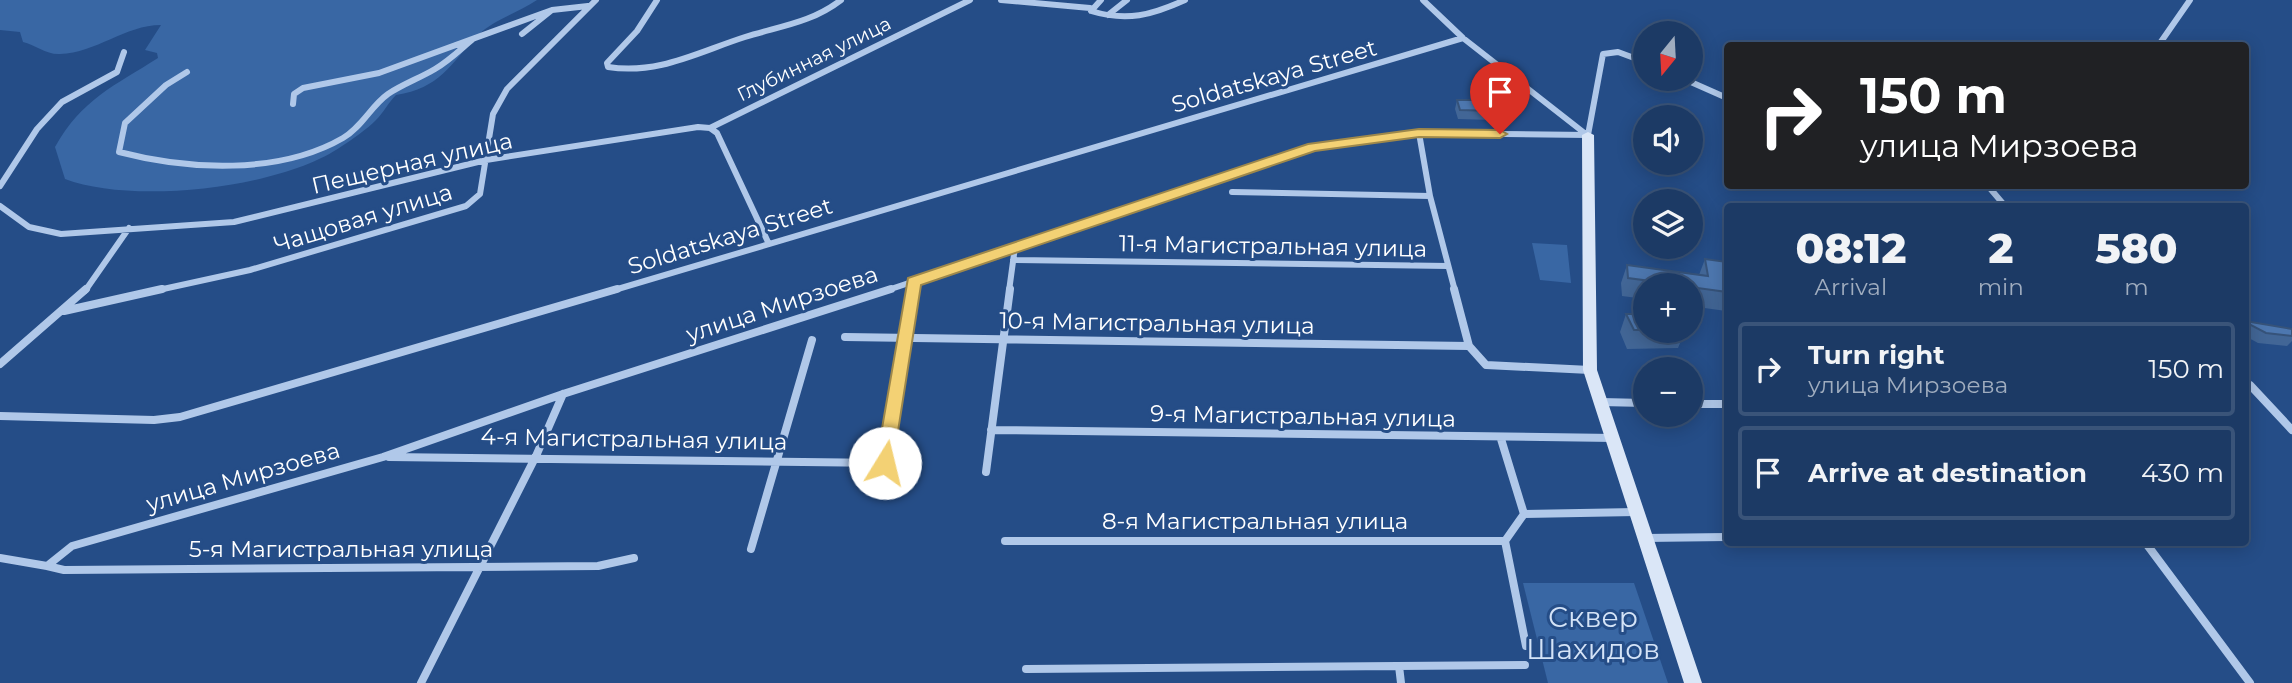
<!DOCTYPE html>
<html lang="en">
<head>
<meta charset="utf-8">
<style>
  body { margin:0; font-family:Montserrat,sans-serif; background:#29456e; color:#f1f3f6; height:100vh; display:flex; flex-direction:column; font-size:26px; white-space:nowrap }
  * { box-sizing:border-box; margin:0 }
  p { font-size:23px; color:#a0adbf }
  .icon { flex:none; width:38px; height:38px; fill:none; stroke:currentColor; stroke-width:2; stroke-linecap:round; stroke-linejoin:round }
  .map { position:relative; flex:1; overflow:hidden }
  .side { position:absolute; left:1724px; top:203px; width:525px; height:343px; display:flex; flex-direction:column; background:#1c3a65; border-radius:7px; box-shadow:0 4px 18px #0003,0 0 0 2px #3a5479 }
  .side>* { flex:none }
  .banner { position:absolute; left:1724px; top:42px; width:525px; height:147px; border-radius:7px; box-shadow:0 4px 18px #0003,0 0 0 2px #3a5479; background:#202124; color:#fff; overflow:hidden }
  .needle { width:46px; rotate:198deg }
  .tools { position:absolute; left:1633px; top:21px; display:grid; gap:14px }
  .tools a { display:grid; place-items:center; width:70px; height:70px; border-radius:50%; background:#1c3a65; box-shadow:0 4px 18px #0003,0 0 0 2px #3a5479; font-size:35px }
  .pin { position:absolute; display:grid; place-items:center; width:60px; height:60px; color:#fff; margin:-72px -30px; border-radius:50% 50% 50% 0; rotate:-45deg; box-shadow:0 0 7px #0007 }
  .pin .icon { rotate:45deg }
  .me { position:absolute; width:77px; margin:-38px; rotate:9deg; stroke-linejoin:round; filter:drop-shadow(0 0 5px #0008) }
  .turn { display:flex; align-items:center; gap:24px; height:147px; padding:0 21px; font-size:32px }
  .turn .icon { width:91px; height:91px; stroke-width:2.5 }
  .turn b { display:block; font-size:49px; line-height:60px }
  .eta { display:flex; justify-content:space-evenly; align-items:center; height:119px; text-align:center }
  .eta b { font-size:42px; font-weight:800; line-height:49px }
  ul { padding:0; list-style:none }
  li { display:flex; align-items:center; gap:21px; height:94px; margin:0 14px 10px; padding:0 7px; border:4px solid #3a5479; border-radius:7px }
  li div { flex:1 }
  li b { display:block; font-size:26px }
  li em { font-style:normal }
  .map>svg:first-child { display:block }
</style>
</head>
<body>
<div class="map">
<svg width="2292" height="683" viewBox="0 0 2292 683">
  <rect width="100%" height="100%" fill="#254d87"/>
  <path fill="#3967a4" d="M 0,0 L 537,0 C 518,13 494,19 477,36 C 450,65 440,88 396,95 C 388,103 384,112 376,120 C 367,129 353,139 342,146 C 283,188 133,205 65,179 L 55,147 C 82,99 114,86 158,58 L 157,53 L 145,50 L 161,25 C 125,25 96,53 60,54 C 47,55 35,45 23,42 L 20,32 L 0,30 Z
    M 1532,243 L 1567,245 L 1571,283 L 1540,280 Z
    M 1523,583 L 1634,583 L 1668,683 L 1548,683 Z"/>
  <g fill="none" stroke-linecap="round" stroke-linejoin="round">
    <path stroke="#b0c8e9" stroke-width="6" d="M 657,0 L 637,31 L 607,63 L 608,67 C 658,75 698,52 745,37 C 780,26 811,23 841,0
      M 1001,0 L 1090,8
      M 1101,0 L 1091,11 C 1127,22 1152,15 1185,0
      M 1423,0 L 1463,38 L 1587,135
      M 1108,15 L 1127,0
      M 522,34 L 552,10 L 588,6
      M 2158,46 L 2190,0
      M 187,72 L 166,85 L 125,123 L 119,152 C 188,170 279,175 343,138 C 362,127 371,106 388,94 C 403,84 420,78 435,69 C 449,61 461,49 473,39
      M 1684,79 L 1727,98
      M 293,104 L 294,94 L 303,88 L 379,73 L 552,10
      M 710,128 L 970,0
      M 1419,133 L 1430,196 L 1455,291
      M 1588,135 L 1603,54 L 1618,52 L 1645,62
      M 0,186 L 37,129 L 62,102 L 117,72 L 124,52
      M 1988,186 L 2005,206
      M 1232,192 L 1430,196
      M 0,206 L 29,227 L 61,234 L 234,222 L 486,160 L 698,127 L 710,128 L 717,133 L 768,242
      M 1013,260 L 1448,266
      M 85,291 L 129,228
      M 154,291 L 250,270 L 466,206 L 480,194 L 493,114 L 507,89 L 596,0
      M 611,291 L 1463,38
      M 885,291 L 1313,147 L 1419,133 L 1588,135
      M 913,291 L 914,282
      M 1009,291 L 1015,247"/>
    <path stroke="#b0c8e9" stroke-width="8" d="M 1454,289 L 1469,346 L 1486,365 L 1590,370
      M 64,311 L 162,289
      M 845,337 L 1469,346
      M 0,364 L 86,289
      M 2245,384 L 2250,385 L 2292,430
      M 1601,402 L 1645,403
      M 1690,404 L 1727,404
      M 0,416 L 154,420 L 180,417 L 617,289
      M 991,430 L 1614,438
      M 1501,439 L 1524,514 L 1505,541 L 1526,646
      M 389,457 L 885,463 L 913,289
      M 986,472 L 1010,289
      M 1524,514 L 1636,512
      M 1645,538 L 1727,537
      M 1005,541 L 1505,541
      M 2145,542 L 2250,683
      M 751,549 L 812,340
      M 0,558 L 47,566 L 72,546 L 383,457 L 563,394 L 891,289
      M 47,566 L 64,570 L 598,566 L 634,558
      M 1399,666 L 1401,683
      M 1026,669 L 1525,665
      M 421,683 L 536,456 L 563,394"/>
    <path fill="#dae6f7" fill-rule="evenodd" d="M 1588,132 L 1594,135 L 1597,370 L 1702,683 L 1684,683 L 1583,370 L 1582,135 Z"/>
  </g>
  <path fill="#426696" d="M 1457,100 L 1494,111 L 1493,120 L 1458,119 L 1455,109 Z
    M 1705,259 L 1727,262 L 1727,308 L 1726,311 L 1690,306 L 1690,285 L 1645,285 L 1645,299 L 1622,296 L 1621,283 L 1627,265 L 1699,275 Z
    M 1626,314 L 1645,314 L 1645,331 L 1685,331 L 1678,348 L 1627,349 L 1620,332 Z
    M 2245,321 L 2292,329 L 2292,341 L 2287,346 L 2258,343 L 2245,336 Z"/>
  <path fill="#4d77af" stroke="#36537a" stroke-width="2" d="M 2245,64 L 2249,66 L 2245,72 Z
    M 1457,100 L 1491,100 L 1494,111 L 1460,110 Z
    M 1705,259 L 1727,262 L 1727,292 L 1690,287 L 1690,285 L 1681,285 L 1628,278 L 1627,265 L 1708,276 Z
    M 1626,314 L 1645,314 L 1645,330 L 1634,330 Z
    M 2245,321 L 2292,329 L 2292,336 L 2266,333 L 2245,322 Z"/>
  <path fill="#f3d174" stroke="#9e884b" stroke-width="2" d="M 1419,129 L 1500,130 L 1507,134 L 1500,138 L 1419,137 L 1315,151 L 921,285 L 893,463 L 891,467 L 878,467 L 876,463 L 908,278 L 1308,144 Z"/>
  <g text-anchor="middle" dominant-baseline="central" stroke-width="6" stroke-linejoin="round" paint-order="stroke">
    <g font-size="19" fill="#fff" stroke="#254d87">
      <text transform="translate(814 59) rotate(-26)">Глубинная улица</text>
    </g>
    <g font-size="23" fill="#fff" stroke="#254d87">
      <text transform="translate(1274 76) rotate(-16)">Soldatskaya Street</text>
      <text transform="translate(412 163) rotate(-13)">Пещерная улица</text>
      <text transform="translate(363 218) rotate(-17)">Чащовая улица</text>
      <text transform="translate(730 236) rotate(-17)">Soldatskaya Street</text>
      <text transform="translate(1273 246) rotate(1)">11-я Магистральная улица</text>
      <text transform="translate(782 304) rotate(-18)">улица Мирзоева</text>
      <text transform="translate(1157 323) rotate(1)">10-я Магистральная улица</text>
      <text transform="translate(1303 416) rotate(1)">9-я Магистральная улица</text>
      <text transform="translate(634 439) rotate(1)">4-я Магистральная улица</text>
      <text transform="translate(243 477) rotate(-16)">улица Мирзоева</text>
      <text x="1255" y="521">8-я Магистральная улица</text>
      <text x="341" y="549">5-я Магистральная улица</text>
    </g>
    <g font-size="28" fill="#d4e3f7" stroke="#254d87">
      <text x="1593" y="617">Сквер<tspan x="1593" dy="32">Шахидов</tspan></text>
    </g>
  </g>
</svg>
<div class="tools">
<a><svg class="needle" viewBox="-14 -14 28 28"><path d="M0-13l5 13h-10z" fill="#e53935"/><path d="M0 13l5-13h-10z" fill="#a0adbf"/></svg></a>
<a><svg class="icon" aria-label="sound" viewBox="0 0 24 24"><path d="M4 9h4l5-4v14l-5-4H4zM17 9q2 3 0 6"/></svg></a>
<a><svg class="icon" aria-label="layers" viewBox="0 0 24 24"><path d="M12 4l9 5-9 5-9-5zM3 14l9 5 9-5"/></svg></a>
<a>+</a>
<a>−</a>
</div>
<div class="pin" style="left:1500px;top:134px;background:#d93025"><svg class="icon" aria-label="arrive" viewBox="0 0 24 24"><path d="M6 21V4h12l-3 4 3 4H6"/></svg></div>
<svg class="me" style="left:885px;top:463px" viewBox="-20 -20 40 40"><circle r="19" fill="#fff"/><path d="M0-13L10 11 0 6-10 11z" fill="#f3d174"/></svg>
<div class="banner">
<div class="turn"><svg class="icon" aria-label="right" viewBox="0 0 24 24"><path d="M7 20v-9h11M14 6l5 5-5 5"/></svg><div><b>150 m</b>улица Мирзоева</div></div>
</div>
<section class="side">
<div class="eta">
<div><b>08:12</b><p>Arrival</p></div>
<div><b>2</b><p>min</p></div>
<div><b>580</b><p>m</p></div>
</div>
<ul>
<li><svg class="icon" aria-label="right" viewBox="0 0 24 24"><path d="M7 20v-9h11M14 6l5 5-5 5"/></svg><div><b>Turn right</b><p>улица Мирзоева</p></div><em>150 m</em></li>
<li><svg class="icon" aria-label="arrive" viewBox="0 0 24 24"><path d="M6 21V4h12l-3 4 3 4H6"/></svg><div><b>Arrive at destination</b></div><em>430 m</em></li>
</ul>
</section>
</div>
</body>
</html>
